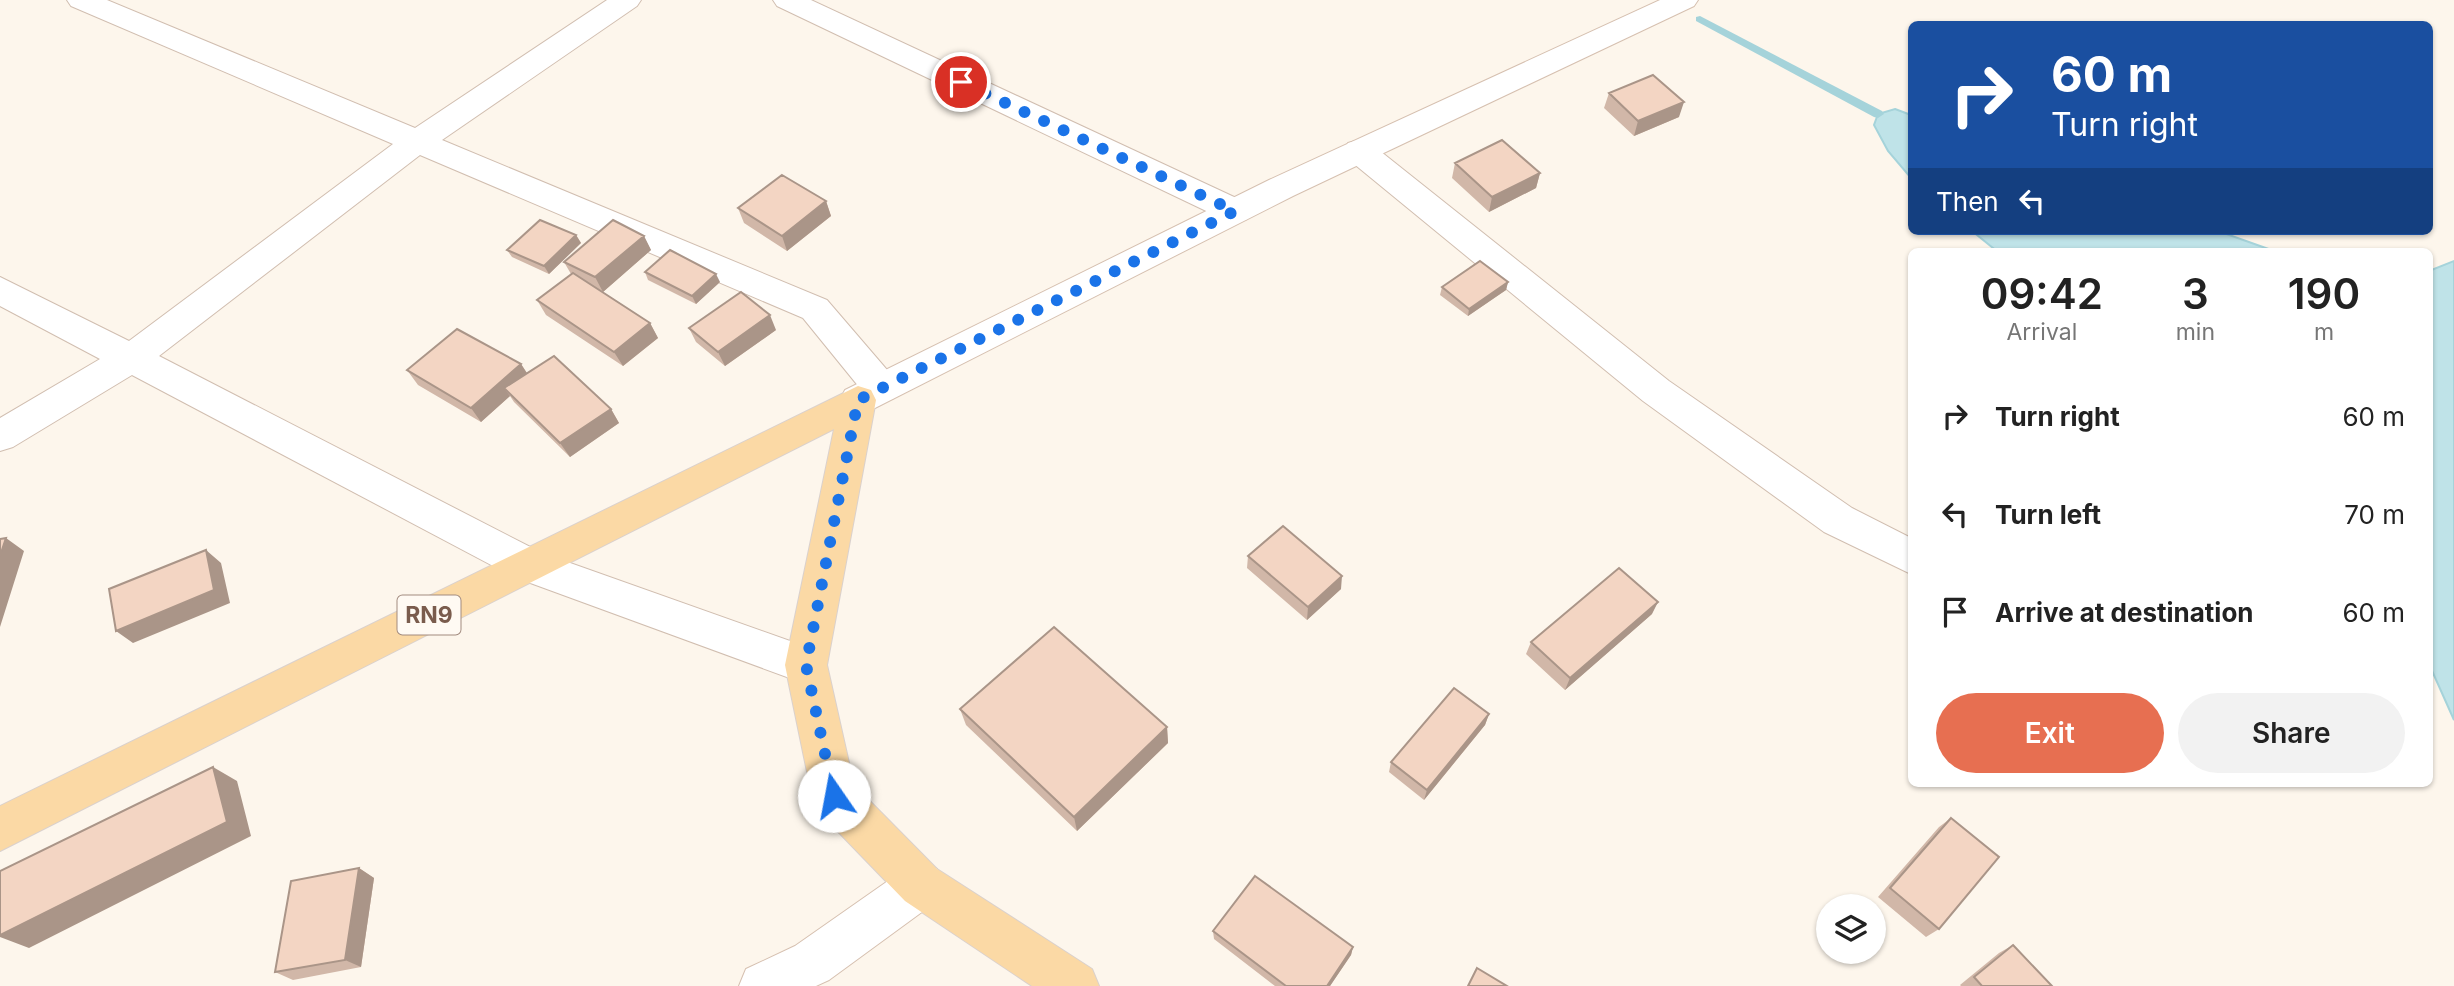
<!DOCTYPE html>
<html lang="en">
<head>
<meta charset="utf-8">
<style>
  body { margin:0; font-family:Inter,sans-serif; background:#f2f2f2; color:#222; height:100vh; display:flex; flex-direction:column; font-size:26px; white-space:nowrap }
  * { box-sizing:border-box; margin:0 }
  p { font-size:23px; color:#767676 }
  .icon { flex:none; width:38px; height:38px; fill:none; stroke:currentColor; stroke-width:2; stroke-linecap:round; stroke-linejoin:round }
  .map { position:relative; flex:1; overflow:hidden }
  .drawer { position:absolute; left:1908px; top:248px; width:525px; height:539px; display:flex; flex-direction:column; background:#fff; border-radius:10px; box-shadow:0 2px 5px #0004 }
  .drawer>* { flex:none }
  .banner { position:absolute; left:1908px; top:21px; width:525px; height:214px; border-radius:10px; box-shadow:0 2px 5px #0004; background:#1a4fa0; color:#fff; overflow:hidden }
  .fabs { position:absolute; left:1816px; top:894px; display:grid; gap:14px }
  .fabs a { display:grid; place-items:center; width:70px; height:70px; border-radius:50%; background:#fff; box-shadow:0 2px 5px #0004; font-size:35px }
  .pin { position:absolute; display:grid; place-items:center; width:60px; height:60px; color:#fff; margin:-30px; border:4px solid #fff; border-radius:50%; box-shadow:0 2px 7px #0007 }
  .me { position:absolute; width:77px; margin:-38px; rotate:348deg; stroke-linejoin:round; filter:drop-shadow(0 0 5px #0008) }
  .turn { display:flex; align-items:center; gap:24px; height:147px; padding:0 28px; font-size:32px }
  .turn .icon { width:91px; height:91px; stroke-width:2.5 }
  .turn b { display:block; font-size:49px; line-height:60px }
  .then { display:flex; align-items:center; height:66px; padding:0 28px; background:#0003; gap:14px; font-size:26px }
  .eta { display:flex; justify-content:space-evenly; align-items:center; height:119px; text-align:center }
  .eta b { font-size:42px; font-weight:600; line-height:49px }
  .action { display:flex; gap:14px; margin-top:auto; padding:14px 28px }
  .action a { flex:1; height:80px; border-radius:42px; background:#e76f51; color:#fff; font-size:28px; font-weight:600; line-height:80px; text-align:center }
  .action a+a { background:#f2f2f2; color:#222 }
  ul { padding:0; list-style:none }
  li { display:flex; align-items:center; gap:21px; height:98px; padding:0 28px }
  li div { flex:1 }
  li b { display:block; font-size:26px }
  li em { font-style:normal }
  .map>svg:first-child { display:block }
</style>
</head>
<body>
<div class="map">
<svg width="2454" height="986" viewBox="0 0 2454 986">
  <rect width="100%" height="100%" fill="#fdf6ec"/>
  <path fill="#bfe3e8" stroke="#a5d3da" stroke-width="2" d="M 1895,109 L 1911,115 L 1911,178 L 1888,151 L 1874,125 L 1878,114 Z
    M 1972,231 L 2218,231 L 2277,252 L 1998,252 Z
    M 2454,261 L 2454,720 L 2429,664 L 2429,271 Z"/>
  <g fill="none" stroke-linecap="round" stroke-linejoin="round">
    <path fill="#a5d3da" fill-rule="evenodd" d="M 1700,16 L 1882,111 L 1884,114 L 1878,118 L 1874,117 L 1696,21 L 1696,17 Z"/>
    <defs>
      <path id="street" d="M 67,0 L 107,0 L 415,128 L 607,0 L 641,0 L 637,6 L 442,140 L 827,300 L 894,378 L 899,388 L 894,398 L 881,402 L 868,398 L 803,318 L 420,155 L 159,356 L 542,553 L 821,652 L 827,665 L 821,678 L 806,684 L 514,577 L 132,375 L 13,447 L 0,451 L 0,418 L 100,359 L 0,306 L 0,277 L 129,341 L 393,144 L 71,6 Z
        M 773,0 L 811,0 L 1247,203 L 1252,211 L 1247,219 L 1235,223 L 1223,219 L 777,6 Z
        M 1359,140 L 1370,143 L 1669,381 L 1852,508 L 1911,538 L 1911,574 L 1824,532 L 1643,401 L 1348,159 L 1343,151 L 1348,143 Z"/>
      <path id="secondary" d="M 1660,0 L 1698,0 L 1694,6 L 1293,196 L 871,410 L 858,414 L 845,410 L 840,400 L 845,390 L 1269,180 Z
        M 921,862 L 937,869 L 944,885 L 937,901 L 829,980 L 816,986 L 739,986 L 746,969 L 795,946 L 905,869 Z"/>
      <path id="primary" d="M 858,386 L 871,390 L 876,400 L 827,665 L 854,785 L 937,869 L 1092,969 L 1099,986 L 1032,986 L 905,901 L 818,811 L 812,796 L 785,665 L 834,429 L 0,851 L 0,806 Z"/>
    </defs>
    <use href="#street" stroke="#d1beb0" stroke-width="2"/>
    <use href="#secondary" stroke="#d6c0b0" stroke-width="2"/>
    <use href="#primary" stroke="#dad1cd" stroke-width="2"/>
    <use href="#street" fill="#fff" fill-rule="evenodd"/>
    <use href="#secondary" fill="#fff" fill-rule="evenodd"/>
    <use href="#primary" fill="#fbd9a5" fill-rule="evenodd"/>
  </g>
  <path fill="#d1b7a8" d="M 1609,93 L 1679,117 L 1634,136 L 1604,108 Z
    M 1455,163 L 1540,173 L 1536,188 L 1489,212 L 1452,178 Z
    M 826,201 L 831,216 L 787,251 L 744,223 L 738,208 Z
    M 576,235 L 581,243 L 549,274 L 512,257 L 507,250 Z
    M 644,236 L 651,250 L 603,292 L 650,323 L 658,338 L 623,366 L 546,315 L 537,300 L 571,274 L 564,262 Z
    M 645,272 L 720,282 L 696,304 L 648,280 Z
    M 1508,282 L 1506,290 L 1468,316 L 1440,295 L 1442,287 Z
    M 689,328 L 776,330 L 725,366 L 696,342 Z
    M 521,364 L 527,373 L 611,409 L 619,423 L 570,457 L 514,402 L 510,396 L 481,422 L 418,385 L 407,370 Z
    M 1248,556 L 1341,589 L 1307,620 L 1247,568 Z
    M 1652,614 L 1565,690 L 1526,654 L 1531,642 Z
    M 960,709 L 1167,727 L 1168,743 L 1077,831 L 966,725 Z
    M 1489,714 L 1485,725 L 1424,800 L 1389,772 L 1391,762 Z
    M 1951,818 L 1939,929 L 1926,937 L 1878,897 L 1939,827 Z
    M 359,868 L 374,878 L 361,967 L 293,980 L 275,972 Z
    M 1213,931 L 1353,947 L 1351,955 L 1330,986 L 1275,986 L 1214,939 Z
    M 2013,945 L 2052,986 L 1961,986 L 1960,985 L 1999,953 Z"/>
  <path fill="#aa9588" d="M 1684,102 L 1679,117 L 1634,136 L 1638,121 Z
    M 1540,173 L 1536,188 L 1489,212 L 1492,197 Z
    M 826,201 L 831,216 L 787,251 L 782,236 Z
    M 576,235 L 581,243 L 549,274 L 544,266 Z
    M 644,236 L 651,250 L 603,292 L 595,277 Z
    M 716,274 L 720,282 L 696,304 L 692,296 Z
    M 1508,282 L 1506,290 L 1468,316 L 1469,309 Z
    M 770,315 L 776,330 L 725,366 L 718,352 Z
    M 650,323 L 658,338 L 623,366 L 614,352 Z
    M 521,364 L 530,378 L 504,388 L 510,396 L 481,422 L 471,408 Z
    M 611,409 L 619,423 L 570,457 L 560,443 Z
    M 6,538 L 24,551 L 0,627 L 0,556 Z
    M 206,550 L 221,563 L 230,603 L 133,643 L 116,631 Z
    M 1342,576 L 1341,589 L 1307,620 L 1308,607 Z
    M 1658,602 L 1652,614 L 1565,690 L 1570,678 Z
    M 1489,714 L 1485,725 L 1424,800 L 1427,790 Z
    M 1167,727 L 1168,743 L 1077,831 L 1074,817 Z
    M 213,767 L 237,781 L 251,836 L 29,948 L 0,937 L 0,935 Z
    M 359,868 L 374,878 L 361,967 L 345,960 Z
    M 1353,947 L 1351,955 L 1330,986 L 1327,986 Z"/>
  <path fill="#f3d5c3" stroke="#aa9588" stroke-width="2" d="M 1653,75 L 1684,102 L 1638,121 L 1609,93 Z
    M 1502,140 L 1540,173 L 1492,197 L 1455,163 Z
    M 782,175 L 826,201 L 782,236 L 738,208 Z
    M 540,220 L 576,235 L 544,266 L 507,250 Z
    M 613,220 L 644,236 L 595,277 L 564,262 Z
    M 670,250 L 716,274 L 692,296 L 645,272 Z
    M 1480,261 L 1508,282 L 1469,309 L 1442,287 Z
    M 573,273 L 650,323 L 614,352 L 537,300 Z
    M 741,292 L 770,315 L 718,352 L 689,328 Z
    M 457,329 L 521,364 L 471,408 L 407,370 Z
    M 554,356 L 611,409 L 560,443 L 504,388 Z
    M 1283,526 L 1342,576 L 1308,607 L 1248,556 Z
    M 6,538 L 0,556 L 0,539 Z
    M 206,550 L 214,590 L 116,631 L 109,589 Z
    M 1619,568 L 1658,602 L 1570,678 L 1531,642 Z
    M 1054,627 L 1167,727 L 1074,817 L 960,709 Z
    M 1454,688 L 1489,714 L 1427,790 L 1391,762 Z
    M 213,767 L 227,822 L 0,935 L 0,871 Z
    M 1951,818 L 1999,857 L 1939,929 L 1890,888 Z
    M 359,868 L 345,960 L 275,972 L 291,881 Z
    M 1255,876 L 1353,947 L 1327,986 L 1286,986 L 1213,931 Z
    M 2013,945 L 2052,986 L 1982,986 L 1974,977 Z
    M 1477,968 L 1507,986 L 1468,986 Z"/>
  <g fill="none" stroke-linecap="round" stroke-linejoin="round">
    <path stroke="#1a73e8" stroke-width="12" stroke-dasharray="0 21.6" d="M 834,796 L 806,665 L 858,400 L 1235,211 L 961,82"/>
  </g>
  <g text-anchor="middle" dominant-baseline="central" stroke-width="7" stroke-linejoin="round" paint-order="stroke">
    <rect fill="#fffaf3" stroke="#a28b7f" stroke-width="2" x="397.5" y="595.5" width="63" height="39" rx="5"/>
    <g font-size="23" font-weight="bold" fill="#7a5c4d">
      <text x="429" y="615">RN9</text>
    </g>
  </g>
</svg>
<div class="fabs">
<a><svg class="icon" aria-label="layers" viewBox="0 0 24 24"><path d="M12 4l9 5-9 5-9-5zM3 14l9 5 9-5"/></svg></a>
</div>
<div class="pin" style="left:961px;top:82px;background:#d93025"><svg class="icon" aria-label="arrive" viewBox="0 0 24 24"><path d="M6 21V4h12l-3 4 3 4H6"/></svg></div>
<svg class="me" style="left:834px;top:796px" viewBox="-20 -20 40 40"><circle r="19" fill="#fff"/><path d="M0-13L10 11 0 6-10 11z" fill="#1a73e8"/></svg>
<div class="banner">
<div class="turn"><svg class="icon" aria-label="right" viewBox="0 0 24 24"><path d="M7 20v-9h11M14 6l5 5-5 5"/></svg><div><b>60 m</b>Turn right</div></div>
<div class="then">Then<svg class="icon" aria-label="left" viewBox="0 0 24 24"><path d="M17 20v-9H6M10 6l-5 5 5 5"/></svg></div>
</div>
<section class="drawer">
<div class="eta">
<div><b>09:42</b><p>Arrival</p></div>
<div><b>3</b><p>min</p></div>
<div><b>190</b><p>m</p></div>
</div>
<ul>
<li><svg class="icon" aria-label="right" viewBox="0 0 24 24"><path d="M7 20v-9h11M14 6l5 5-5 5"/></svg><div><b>Turn right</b></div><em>60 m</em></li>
<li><svg class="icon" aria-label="left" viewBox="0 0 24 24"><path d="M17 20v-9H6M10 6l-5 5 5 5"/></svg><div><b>Turn left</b></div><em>70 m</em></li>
<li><svg class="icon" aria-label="arrive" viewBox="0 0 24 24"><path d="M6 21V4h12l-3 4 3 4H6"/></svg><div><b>Arrive at destination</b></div><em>60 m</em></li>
</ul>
<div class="action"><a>Exit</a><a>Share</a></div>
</section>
</div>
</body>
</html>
